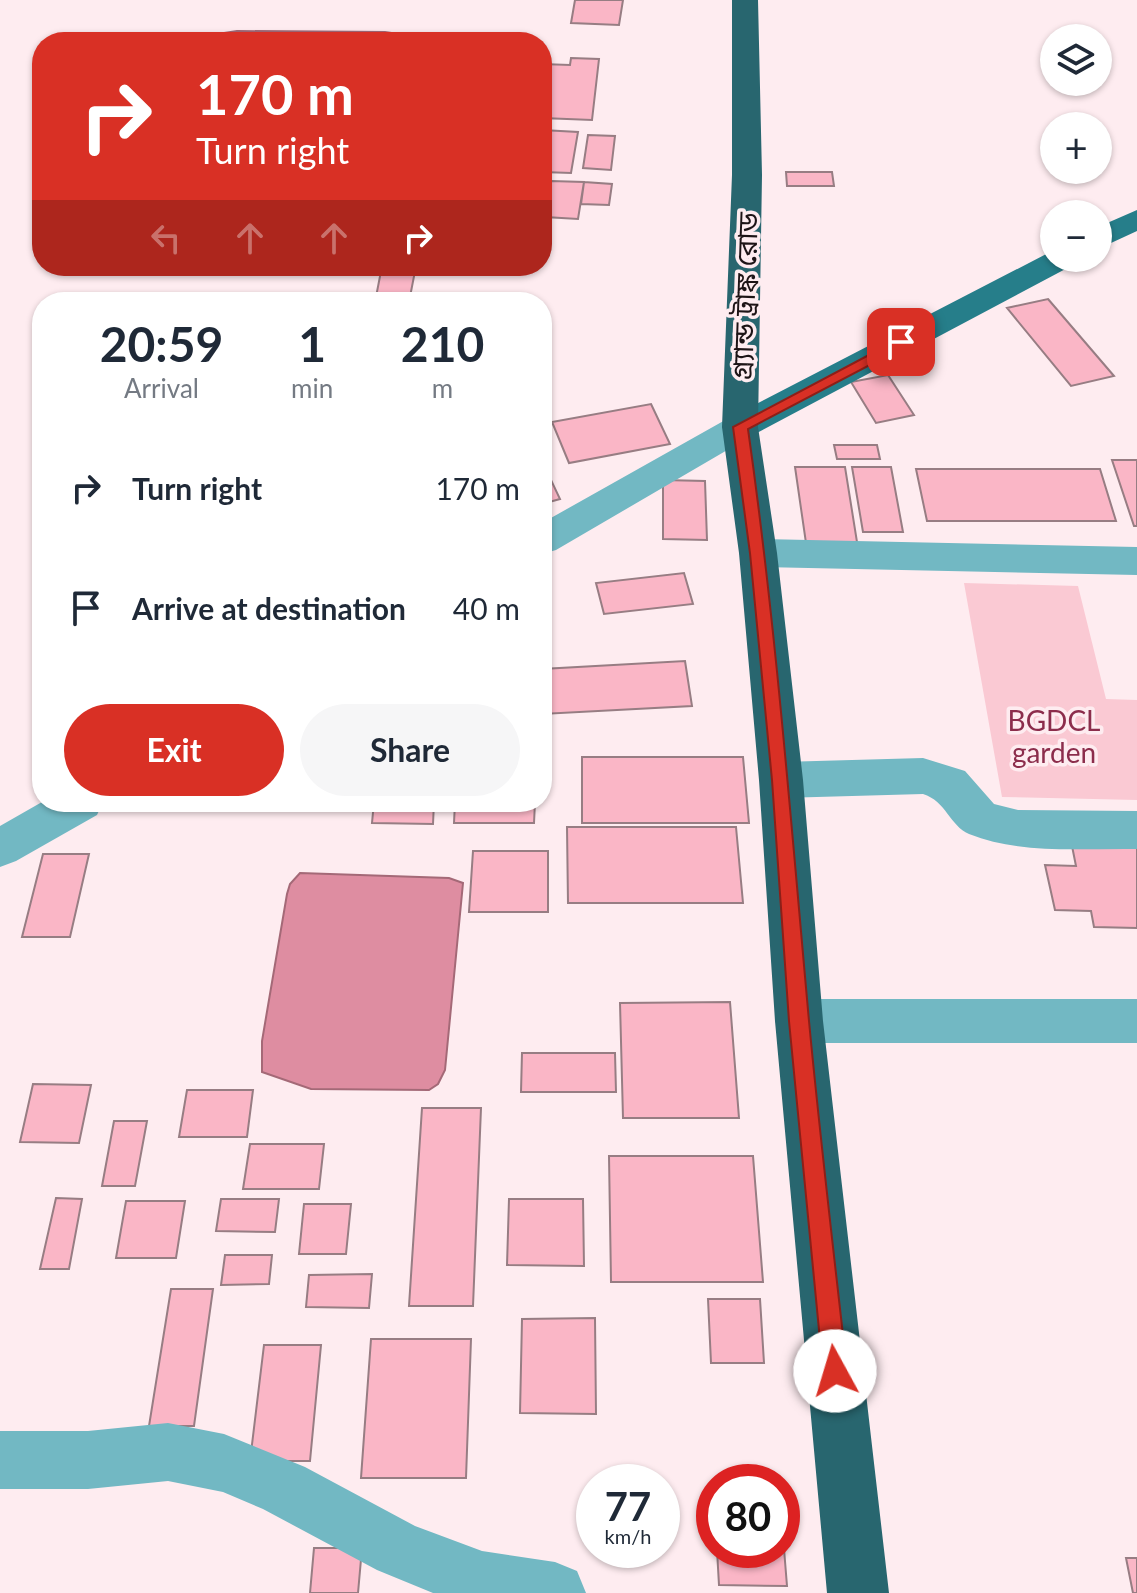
<!DOCTYPE html>
<html lang="en">
<head>
<meta charset="utf-8">
<style>
  body { margin:0; font-family:Lato,"Noto Sans Bengali",sans-serif; background:#f6f6f7; color:#1f2937; height:100vh; display:flex; flex-direction:column; font-size:30px; white-space:nowrap }
  * { box-sizing:border-box; margin:0 }
  p { font-size:26px; color:#747a83 }
  .icon { flex:none; width:44px; height:44px; fill:none; stroke:currentColor; stroke-width:2; stroke-linecap:round; stroke-linejoin:round }
  .map { position:relative; flex:1; overflow:hidden }
  .drawer { position:absolute; left:32px; top:292px; width:520px; height:520px; display:flex; flex-direction:column; background:#fff; border-radius:32px; box-shadow:0 2px 6px #0004 }
  .drawer>* { flex:none }
  .banner { position:absolute; left:32px; top:32px; width:520px; height:244px; border-radius:32px; box-shadow:0 2px 6px #0004; background:#d93025; color:#fff; overflow:hidden }
  .buttons { position:absolute; left:1040px; top:24px; display:grid; gap:16px }
  .buttons a { display:grid; place-items:center; width:72px; height:72px; border-radius:50%; background:#fff; box-shadow:0 2px 6px #0004; font-size:40px }
  .speed { position:absolute; left:576px; top:1464px; display:flex; gap:16px; font-size:40px; font-weight:700; text-align:center }
  .speed>* { display:grid; place-content:center; width:104px; height:104px; border-radius:50%; background:#fff; box-shadow:0 2px 6px #0004; line-height:1 }
  .speed small { font-size:20px; font-weight:400 }
  .speed .limit { border:12px solid #d22; background:#fff; color:#111 }
  .pin { position:absolute; display:grid; place-items:center; width:68px; height:68px; color:#fff; margin:-34px; border-radius:16px; box-shadow:0 4px 12px #0006 }
  .me { position:absolute; width:88px; margin:-44px; rotate:354deg; stroke-linejoin:round; filter:drop-shadow(0 0 6px #0008) }
  .turn { display:flex; align-items:center; gap:28px; height:168px; padding:0 32px; font-size:36px }
  .turn .icon { width:104px; height:104px; stroke-width:2.5 }
  .turn b { display:block; font-size:56px; line-height:68px }
  .lanes { display:flex; align-items:center; height:76px; padding:0 32px; background:#0003; justify-content:center; gap:40px; direction:ltr }
  .lanes .off { opacity:.35 }
  .eta { display:flex; justify-content:space-evenly; align-items:center; height:136px; text-align:center }
  .eta b { font-size:48px; font-weight:700; line-height:56px }
  .primary-button { display:flex; gap:16px; margin-top:auto; padding:16px 32px }
  .primary-button a { flex:1; height:92px; border-radius:48px; background:#d93025; color:#fff; font-size:32px; font-weight:700; line-height:92px; text-align:center }
  .primary-button a+a { background:#f6f6f7; color:#1f2937 }
  ul { padding:0; list-style:none }
  li { display:flex; align-items:center; gap:24px; height:120px; padding:0 32px }
  li div { flex:1 }
  li b { display:block; font-size:30px }
  li em { font-style:normal }
  .map>svg:first-child { display:block }
</style>
</head>
<body>
<div class="map">
<svg width="1137" height="1593" viewBox="0 0 1137 1593">
  <rect width="100%" height="100%" fill="#feecf0"/>
  <path fill="#fac9d3" d="M 964,583 L 1078,586 L 1106,699 L 1137,700 L 1137,800 L 1002,797 Z"/>
  <path fill="#de8da1" stroke="#a46977" stroke-width="2" d="M 237,31 L 385,32 L 451,42 L 211,42 L 218,34 Z
    M 300,873 L 449,878 L 463,883 L 445,1070 L 438,1084 L 429,1090 L 311,1089 L 262,1072 L 262,1041 L 287,894 L 290,884 Z"/>
  <path fill="#fab6c6" stroke="#977d83" stroke-width="2" d="M 575,0 L 623,0 L 619,25 L 571,23 Z
    M 571,58 L 599,59 L 592,120 L 542,118 L 542,64 L 570,65 Z
    M 542,130 L 578,132 L 571,173 L 542,172 Z
    M 588,135 L 615,136 L 611,170 L 583,168 Z
    M 786,172 L 832,172 L 834,186 L 787,186 Z
    M 551,181 L 584,182 L 578,219 L 545,217 Z
    M 584,182 L 612,184 L 609,205 L 581,204 Z
    M 382,266 L 416,266 L 409,302 L 375,302 Z
    M 1048,299 L 1114,376 L 1071,386 L 1007,308 Z
    M 888,375 L 914,415 L 876,423 L 851,382 Z
    M 651,404 L 670,444 L 569,463 L 552,422 Z
    M 834,445 L 877,445 L 880,459 L 837,459 Z
    M 1112,460 L 1137,460 L 1137,526 L 1134,526 Z
    M 542,461 L 560,499 L 542,504 Z
    M 795,467 L 845,467 L 857,542 L 806,543 Z
    M 852,467 L 891,467 L 903,532 L 863,532 Z
    M 916,469 L 1100,469 L 1116,521 L 927,521 Z
    M 663,480 L 705,481 L 707,540 L 663,539 Z
    M 684,573 L 693,604 L 604,614 L 596,583 Z
    M 685,661 L 692,706 L 542,714 L 542,669 Z
    M 582,757 L 743,757 L 749,823 L 582,823 Z
    M 215,802 L 255,802 L 254,809 L 214,809 Z
    M 374,802 L 434,802 L 433,824 L 372,823 Z
    M 455,802 L 535,802 L 534,823 L 454,823 Z
    M 567,827 L 736,827 L 743,903 L 568,903 Z
    M 1072,846 L 1137,847 L 1137,928 L 1094,927 L 1091,911 L 1055,910 L 1045,865 L 1076,866 Z
    M 473,851 L 548,851 L 548,912 L 469,912 Z
    M 43,854 L 89,854 L 70,937 L 22,937 Z
    M 730,1002 L 739,1118 L 623,1118 L 620,1003 Z
    M 522,1053 L 615,1053 L 616,1092 L 521,1092 Z
    M 33,1084 L 91,1085 L 79,1143 L 20,1142 Z
    M 187,1090 L 253,1090 L 247,1137 L 179,1137 Z
    M 422,1108 L 481,1108 L 473,1306 L 409,1306 Z
    M 114,1121 L 147,1121 L 135,1186 L 102,1186 Z
    M 250,1144 L 324,1144 L 319,1189 L 243,1189 Z
    M 609,1156 L 753,1156 L 763,1282 L 611,1282 Z
    M 56,1198 L 82,1199 L 69,1269 L 40,1269 Z
    M 221,1199 L 279,1199 L 275,1232 L 216,1231 Z
    M 509,1199 L 583,1199 L 584,1266 L 507,1265 Z
    M 126,1201 L 185,1201 L 176,1258 L 116,1258 Z
    M 304,1204 L 351,1204 L 346,1254 L 299,1254 Z
    M 225,1255 L 272,1255 L 269,1284 L 221,1285 Z
    M 372,1274 L 369,1308 L 306,1307 L 309,1275 Z
    M 171,1289 L 213,1289 L 194,1426 L 149,1426 Z
    M 708,1299 L 760,1299 L 764,1363 L 711,1363 Z
    M 595,1318 L 596,1414 L 520,1413 L 522,1319 Z
    M 371,1339 L 471,1339 L 466,1478 L 361,1478 Z
    M 264,1345 L 321,1345 L 310,1461 L 250,1461 Z
    M 782,1524 L 787,1586 L 719,1585 L 717,1550 L 782,1550 Z
    M 314,1548 L 362,1548 L 358,1593 L 310,1593 Z
    M 1126,1558 L 1137,1558 L 1137,1593 L 1133,1593 Z"/>
  <g fill="none" stroke-linecap="round" stroke-linejoin="round">
    <path fill="#72b8c3" fill-rule="evenodd" d="M 740,415 L 753,419 L 758,427 L 753,435 L 556,550 L 542,554 L 542,523 L 727,419 Z
      M 758,539 L 1137,547 L 1137,575 L 758,567 L 744,563 L 739,553 L 744,543 Z
      M 923,758 L 965,771 L 994,804 L 1018,810 L 1137,811 L 1137,849 C 1081,848 1022,855 969,834 C 950,826 946,801 923,794 L 781,798 L 766,793 L 759,780 L 766,767 L 781,762 Z
      M 42,802 L 103,802 L 97,815 L 16,861 L 0,867 L 0,826 Z
      M 799,999 L 1137,999 L 1137,1043 L 799,1043 L 782,1037 L 775,1021 L 782,1005 Z
      M 168,1423 L 224,1434 L 305,1467 L 415,1526 L 482,1551 L 555,1562 L 577,1571 L 586,1593 L 433,1593 L 377,1570 L 263,1509 L 223,1492 L 168,1481 L 88,1489 L 0,1489 L 0,1431 L 88,1431 Z"/>
    <path fill="#267e8a" fill-rule="evenodd" d="M 1137,210 L 1137,231 L 1098,249 L 1098,227 Z
      M 1054,250 L 1054,258 L 1078,258 L 1073,265 L 753,435 L 740,439 L 727,435 L 722,427 L 727,419 Z"/>
    <path fill="#28666f" fill-rule="evenodd" d="M 732,0 L 758,0 L 762,175 L 758,427 L 777,553 L 803,780 L 823,1021 L 889,1593 L 827,1593 L 775,1021 L 759,780 L 739,553 L 722,427 L 732,175 Z"/>
  </g>
  <path fill="#d93025" stroke="#8d1f18" stroke-width="2" d="M 901,338 L 908,342 L 906,346 L 748,429 C 776,626 791,823 809,1021 C 820,1138 834,1254 847,1371 L 843,1379 L 835,1382 L 827,1379 L 823,1371 L 789,1021 L 772,780 L 750,553 L 733,427 Z"/>
  <g text-anchor="middle" dominant-baseline="central" stroke-width="7" stroke-linejoin="round" paint-order="stroke">
    <g font-size="28" fill="#1d1416" stroke="#feecf0">
      <text transform="translate(744 296) rotate(-88)">গ্র্যান্ড ট্রাঙ্ক রোড</text>
    </g>
    <g font-size="28" fill="#8c2d4c" stroke="#feecf0">
      <text x="1054" y="720">BGDCL<tspan x="1054" dy="32">garden</tspan></text>
    </g>
  </g>
</svg>
<div class="buttons">
<a><svg class="icon" aria-label="layers" viewBox="0 0 24 24"><path d="M12 4l9 5-9 5-9-5zM3 14l9 5 9-5"/></svg></a>
<a>+</a>
<a>−</a>
</div>
<div class="speed"><div>77<small>km/h</small></div><div class="limit">80</div></div>
<div class="pin" style="left:901px;top:342px;background:#d93025"><svg class="icon" aria-label="arrive" viewBox="0 0 24 24"><path d="M6 21V4h12l-3 4 3 4H6"/></svg></div>
<svg class="me" style="left:835px;top:1371px" viewBox="-20 -20 40 40"><circle r="19" fill="#fff"/><path d="M0-13L10 11 0 6-10 11z" fill="#d93025"/></svg>
<div class="banner">
<div class="turn"><svg class="icon" aria-label="right" viewBox="0 0 24 24"><path d="M7 20v-9h11M14 6l5 5-5 5"/></svg><div><b>170 m</b>Turn right</div></div>
<div class="lanes"><svg class="icon off" aria-label="left" viewBox="0 0 24 24"><path d="M17 20v-9H6M10 6l-5 5 5 5"/></svg><svg class="icon off" aria-label="ahead" viewBox="0 0 24 24"><path d="M12 20V5M6 11l6-6 6 6"/></svg><svg class="icon off" aria-label="ahead" viewBox="0 0 24 24"><path d="M12 20V5M6 11l6-6 6 6"/></svg><svg class="icon" aria-label="right" viewBox="0 0 24 24"><path d="M7 20v-9h11M14 6l5 5-5 5"/></svg></div>
</div>
<section class="drawer">
<div class="eta">
<div><b>20:59</b><p>Arrival</p></div>
<div><b>1</b><p>min</p></div>
<div><b>210</b><p>m</p></div>
</div>
<ul>
<li><svg class="icon" aria-label="right" viewBox="0 0 24 24"><path d="M7 20v-9h11M14 6l5 5-5 5"/></svg><div><b>Turn right</b></div><em>170 m</em></li>
<li><svg class="icon" aria-label="arrive" viewBox="0 0 24 24"><path d="M6 21V4h12l-3 4 3 4H6"/></svg><div><b>Arrive at destination</b></div><em>40 m</em></li>
</ul>
<div class="primary-button"><a>Exit</a><a>Share</a></div>
</section>
</div>
</body>
</html>
